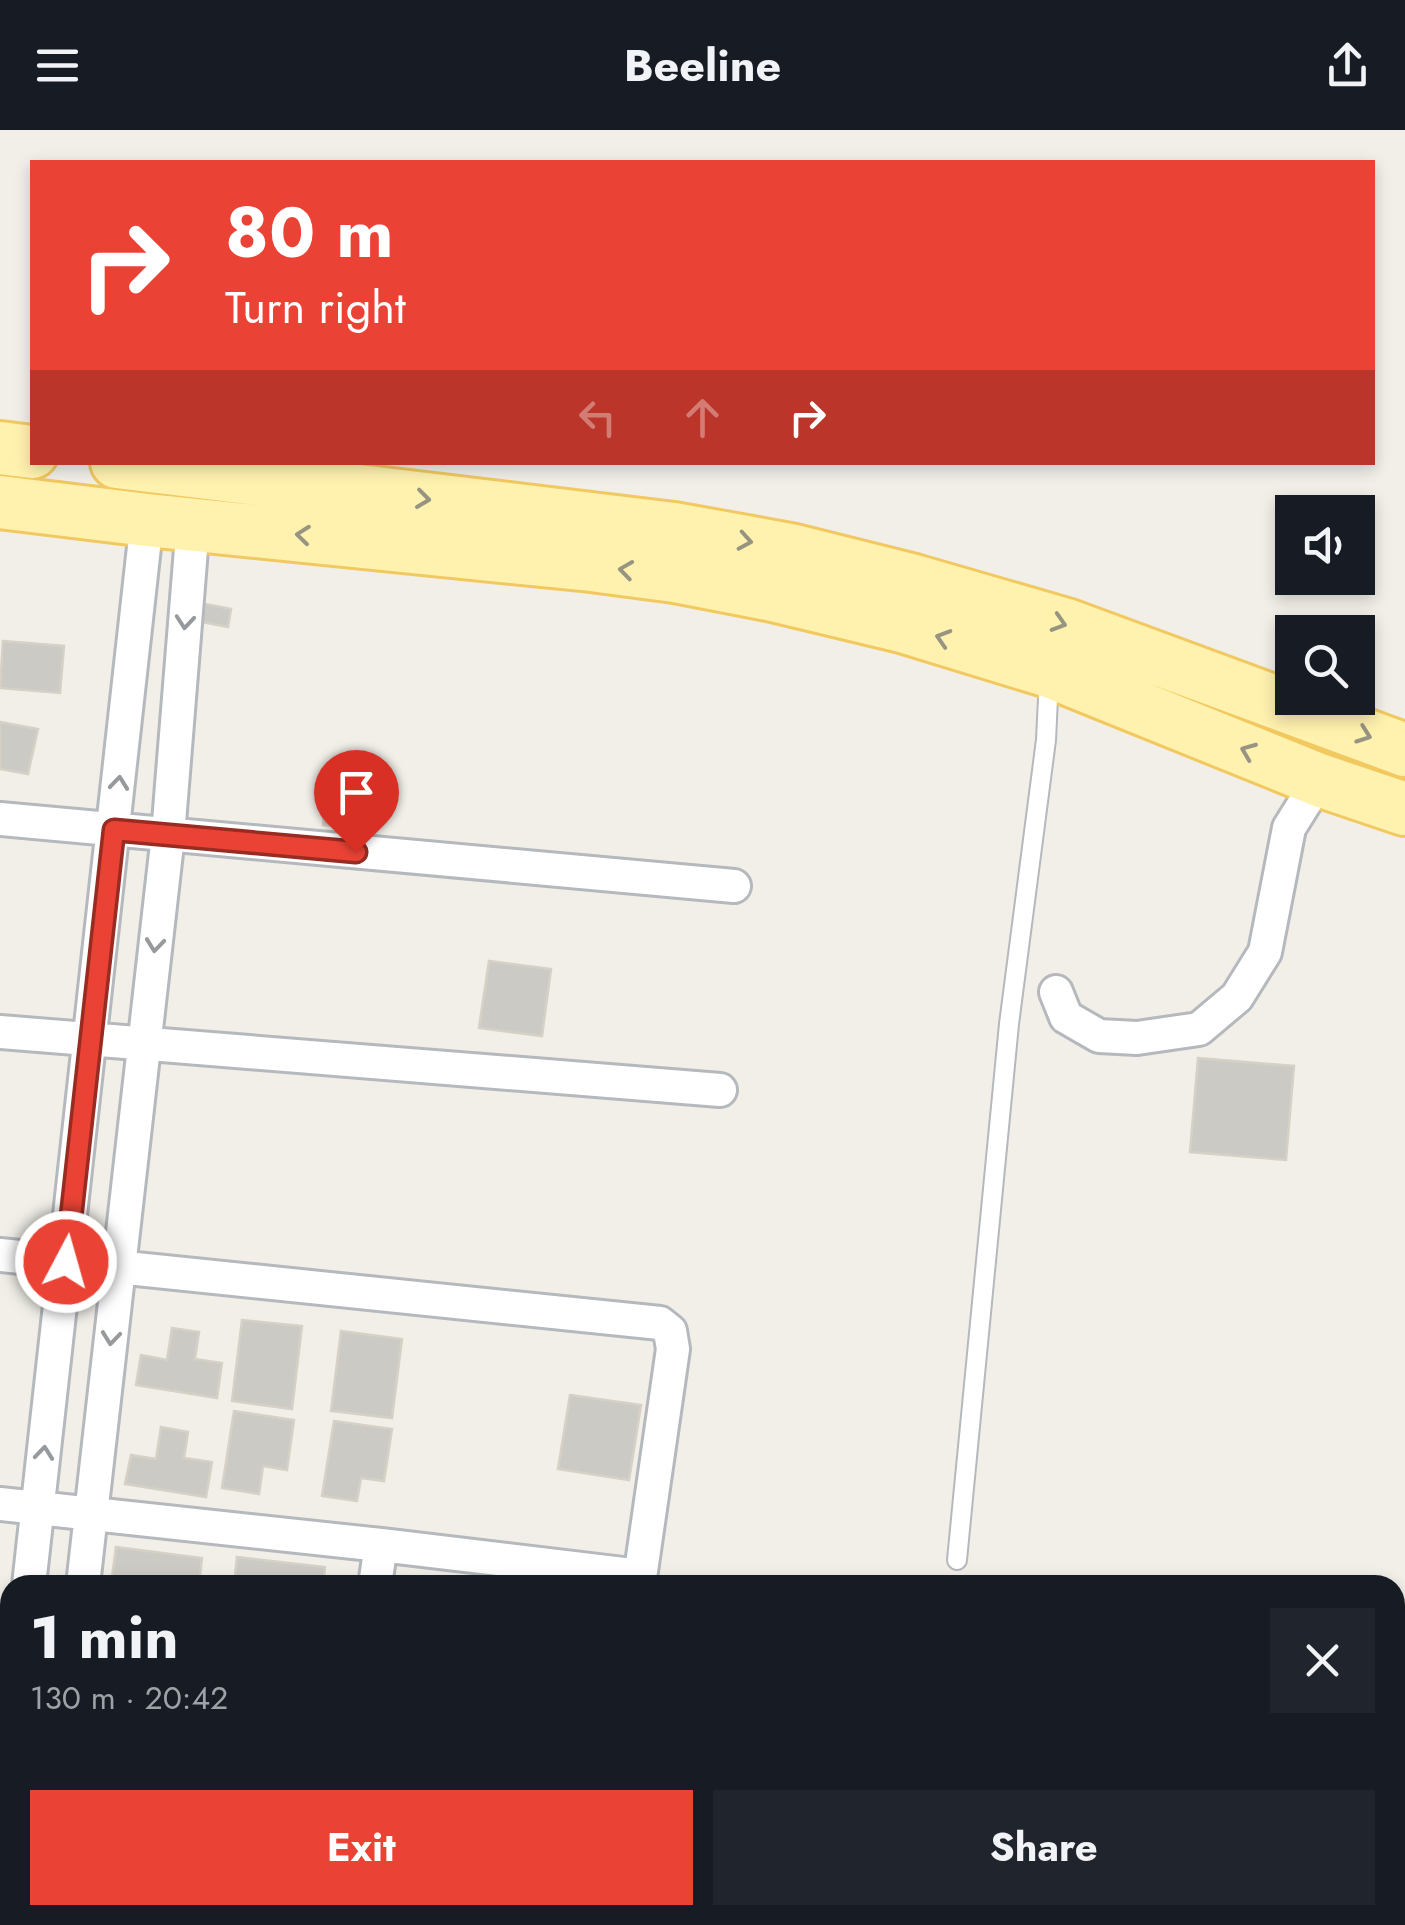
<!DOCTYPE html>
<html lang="en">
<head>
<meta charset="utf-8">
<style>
  body { margin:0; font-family:Jost,sans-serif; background:#20242c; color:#f1f3f6; height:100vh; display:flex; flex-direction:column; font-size:38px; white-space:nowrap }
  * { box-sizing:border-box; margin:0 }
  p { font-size:32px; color:#9ea1a6 }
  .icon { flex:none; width:55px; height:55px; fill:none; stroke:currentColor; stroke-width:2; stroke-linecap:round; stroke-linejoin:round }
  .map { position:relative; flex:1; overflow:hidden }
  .drawer { position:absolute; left:0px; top:1445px; width:1405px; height:350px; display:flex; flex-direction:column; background:#171b24; border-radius:30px 30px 0 0; box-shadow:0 5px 15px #0003 }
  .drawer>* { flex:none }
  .guide { position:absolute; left:30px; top:30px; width:1345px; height:305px; border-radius:0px; box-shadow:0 5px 15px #0003; background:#ea4335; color:#fff; overflow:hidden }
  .tools { position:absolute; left:1275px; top:365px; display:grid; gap:20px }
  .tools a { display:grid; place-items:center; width:100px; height:100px; border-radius:0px; background:#171b24; box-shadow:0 5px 15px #0003; font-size:50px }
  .pin { position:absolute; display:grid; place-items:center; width:85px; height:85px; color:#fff; margin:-102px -42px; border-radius:50% 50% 50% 0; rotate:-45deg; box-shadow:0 0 10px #0007 }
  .pin .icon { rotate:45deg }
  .me { position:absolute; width:110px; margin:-55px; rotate:6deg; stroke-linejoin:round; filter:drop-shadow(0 0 8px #0008) }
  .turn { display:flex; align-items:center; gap:35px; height:210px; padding:0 30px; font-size:45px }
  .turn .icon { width:130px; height:130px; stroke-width:2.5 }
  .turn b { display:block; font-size:70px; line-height:85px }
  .lanes { display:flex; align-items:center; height:95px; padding:0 30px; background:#0003; justify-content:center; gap:50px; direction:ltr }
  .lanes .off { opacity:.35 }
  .round { display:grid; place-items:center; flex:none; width:105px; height:105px; border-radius:0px; background:#20242c }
  .head { display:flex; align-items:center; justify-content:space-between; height:170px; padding:0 30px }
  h1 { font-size:60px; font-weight:700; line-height:75px }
  .primary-button { display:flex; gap:20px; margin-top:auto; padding:20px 30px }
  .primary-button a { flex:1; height:115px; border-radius:0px; background:#ea4335; color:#fff; font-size:40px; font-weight:700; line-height:115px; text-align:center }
  .primary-button a+a { background:#20242c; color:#f1f3f6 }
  header { display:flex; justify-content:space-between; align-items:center; height:130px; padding:0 30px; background:#171b24; font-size:45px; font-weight:700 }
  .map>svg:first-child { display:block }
</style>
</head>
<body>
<header><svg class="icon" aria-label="menu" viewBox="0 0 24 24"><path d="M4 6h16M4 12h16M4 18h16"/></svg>Beeline<svg class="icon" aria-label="share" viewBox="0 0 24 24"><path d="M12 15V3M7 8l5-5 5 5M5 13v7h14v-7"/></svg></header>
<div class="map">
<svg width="1405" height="1795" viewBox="0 0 1405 1795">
  <rect width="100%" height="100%" fill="#f1efe8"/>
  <path fill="#cccac5" stroke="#d6d1c6" stroke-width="2.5" d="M 200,473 L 231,479 L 228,497 L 197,491 Z
    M 3,511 L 64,516 L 60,563 L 0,558 Z
    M 0,592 L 38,599 L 28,644 L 0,639 Z
    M 325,668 L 363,671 L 361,698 L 323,695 Z
    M 489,831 L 551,839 L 542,906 L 479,898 Z
    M 1198,928 L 1294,936 L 1286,1030 L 1190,1022 Z
    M 242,1190 L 302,1196 L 292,1279 L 232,1271 Z
    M 172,1198 L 199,1202 L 195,1229 L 222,1233 L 217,1268 L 136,1255 L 141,1225 L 167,1230 Z
    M 341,1201 L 402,1209 L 392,1288 L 331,1281 Z
    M 570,1265 L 641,1275 L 629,1350 L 558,1339 Z
    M 234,1281 L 294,1290 L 287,1340 L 263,1336 L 259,1364 L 222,1358 Z
    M 334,1291 L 392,1299 L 384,1351 L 361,1348 L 357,1371 L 322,1366 Z
    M 161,1297 L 188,1302 L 184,1328 L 212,1332 L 206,1367 L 125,1354 L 131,1325 L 156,1329 Z
    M 116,1417 L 202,1428 L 199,1455 L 111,1455 Z
    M 237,1427 L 325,1437 L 323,1455 L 234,1455 Z
    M 132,1785 L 192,1785 L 191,1795 L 131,1795 Z
    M 823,1785 L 922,1785 L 921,1795 L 887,1795 L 822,1788 Z"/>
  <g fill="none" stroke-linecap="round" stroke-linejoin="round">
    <defs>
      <path id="service" d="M 957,1430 L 1009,894 L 1046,610 L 1049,547"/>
      <path id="minor" d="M 0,689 L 734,756
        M 1056,862 L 1066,887 L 1099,906 L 1137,908 L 1199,899 L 1237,867 L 1265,822 L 1289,698 L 1319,650
        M 0,902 L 720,960
        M 0,1125 L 660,1193 L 670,1201 L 673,1219 L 639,1455
        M 0,1374 L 381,1415 L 640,1446
        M 29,1455 L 147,390
        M 83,1455 L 168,705 L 193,394
        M 375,1455 L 381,1415
        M 1,1701 L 10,1621
        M 328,1795 L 329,1785
        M 612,1795 L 613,1785"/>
      <path id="primary" d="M 0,318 L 32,322
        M 117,332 L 674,399 L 790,420 L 914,451 L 1066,495 L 1405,620
        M 0,372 L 147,390 L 591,435 L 675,446 L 773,465 L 902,496 L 1049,541 L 1319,650 L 1405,679"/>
    </defs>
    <use href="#service" stroke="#b5b8bc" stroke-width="22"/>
    <use href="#minor" stroke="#b5b8bc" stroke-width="38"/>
    <use href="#primary" stroke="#f2c960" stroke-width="58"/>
    <use href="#service" stroke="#fff" stroke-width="18"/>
    <use href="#minor" stroke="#fff" stroke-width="32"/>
    <use href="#primary" stroke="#fff2af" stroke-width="52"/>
  </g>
  <defs><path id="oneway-chevron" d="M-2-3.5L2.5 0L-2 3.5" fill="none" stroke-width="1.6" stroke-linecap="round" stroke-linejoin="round" transform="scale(2.5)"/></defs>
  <g stroke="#979581">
    <use href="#oneway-chevron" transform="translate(423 369) rotate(7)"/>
    <use href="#oneway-chevron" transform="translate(303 405) rotate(-174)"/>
    <use href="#oneway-chevron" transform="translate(745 411) rotate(10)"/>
    <use href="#oneway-chevron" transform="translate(626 440) rotate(-172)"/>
    <use href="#oneway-chevron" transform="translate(1059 493) rotate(17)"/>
    <use href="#oneway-chevron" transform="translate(943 508) rotate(-163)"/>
    <use href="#oneway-chevron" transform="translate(1364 605) rotate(20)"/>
    <use href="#oneway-chevron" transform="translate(1248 621) rotate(-158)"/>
  </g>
  <g stroke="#979a9d">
    <use href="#oneway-chevron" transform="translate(185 492) rotate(95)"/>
    <use href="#oneway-chevron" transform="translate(119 653) rotate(-84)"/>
    <use href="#oneway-chevron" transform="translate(155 815) rotate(96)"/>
    <use href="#oneway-chevron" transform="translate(111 1208) rotate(96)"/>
    <use href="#oneway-chevron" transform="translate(44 1323) rotate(-84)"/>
  </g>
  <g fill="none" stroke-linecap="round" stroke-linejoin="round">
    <defs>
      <path id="route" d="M 66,1132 L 114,700 L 356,722"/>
    </defs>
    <use href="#route" stroke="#982c22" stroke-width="25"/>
    <use href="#route" stroke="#ea4335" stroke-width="18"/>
  </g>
</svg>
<div class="tools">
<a><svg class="icon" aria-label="sound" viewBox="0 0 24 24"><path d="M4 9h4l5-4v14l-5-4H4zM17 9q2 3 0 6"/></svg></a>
<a><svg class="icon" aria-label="search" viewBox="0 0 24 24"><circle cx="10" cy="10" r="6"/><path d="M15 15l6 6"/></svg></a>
</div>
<div class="pin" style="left:356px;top:722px;background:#d93025"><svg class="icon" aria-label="arrive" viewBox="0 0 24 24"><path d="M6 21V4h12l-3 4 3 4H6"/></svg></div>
<svg class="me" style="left:66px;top:1132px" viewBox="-20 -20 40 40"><circle r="17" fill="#ea4335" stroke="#fff" stroke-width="3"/><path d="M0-11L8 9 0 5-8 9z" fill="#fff"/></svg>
<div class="guide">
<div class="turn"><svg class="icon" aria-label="right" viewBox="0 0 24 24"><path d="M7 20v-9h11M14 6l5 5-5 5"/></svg><div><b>80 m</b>Turn right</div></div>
<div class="lanes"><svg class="icon off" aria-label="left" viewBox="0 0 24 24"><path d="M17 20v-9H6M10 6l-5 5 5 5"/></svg><svg class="icon off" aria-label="ahead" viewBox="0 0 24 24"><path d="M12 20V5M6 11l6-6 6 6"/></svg><svg class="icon" aria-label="right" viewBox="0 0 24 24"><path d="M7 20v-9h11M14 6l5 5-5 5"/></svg></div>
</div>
<section class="drawer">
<div class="head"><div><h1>1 min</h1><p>130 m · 20:42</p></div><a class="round"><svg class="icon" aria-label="close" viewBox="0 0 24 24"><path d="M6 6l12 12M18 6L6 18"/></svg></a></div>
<div class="primary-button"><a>Exit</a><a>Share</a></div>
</section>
</div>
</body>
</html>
